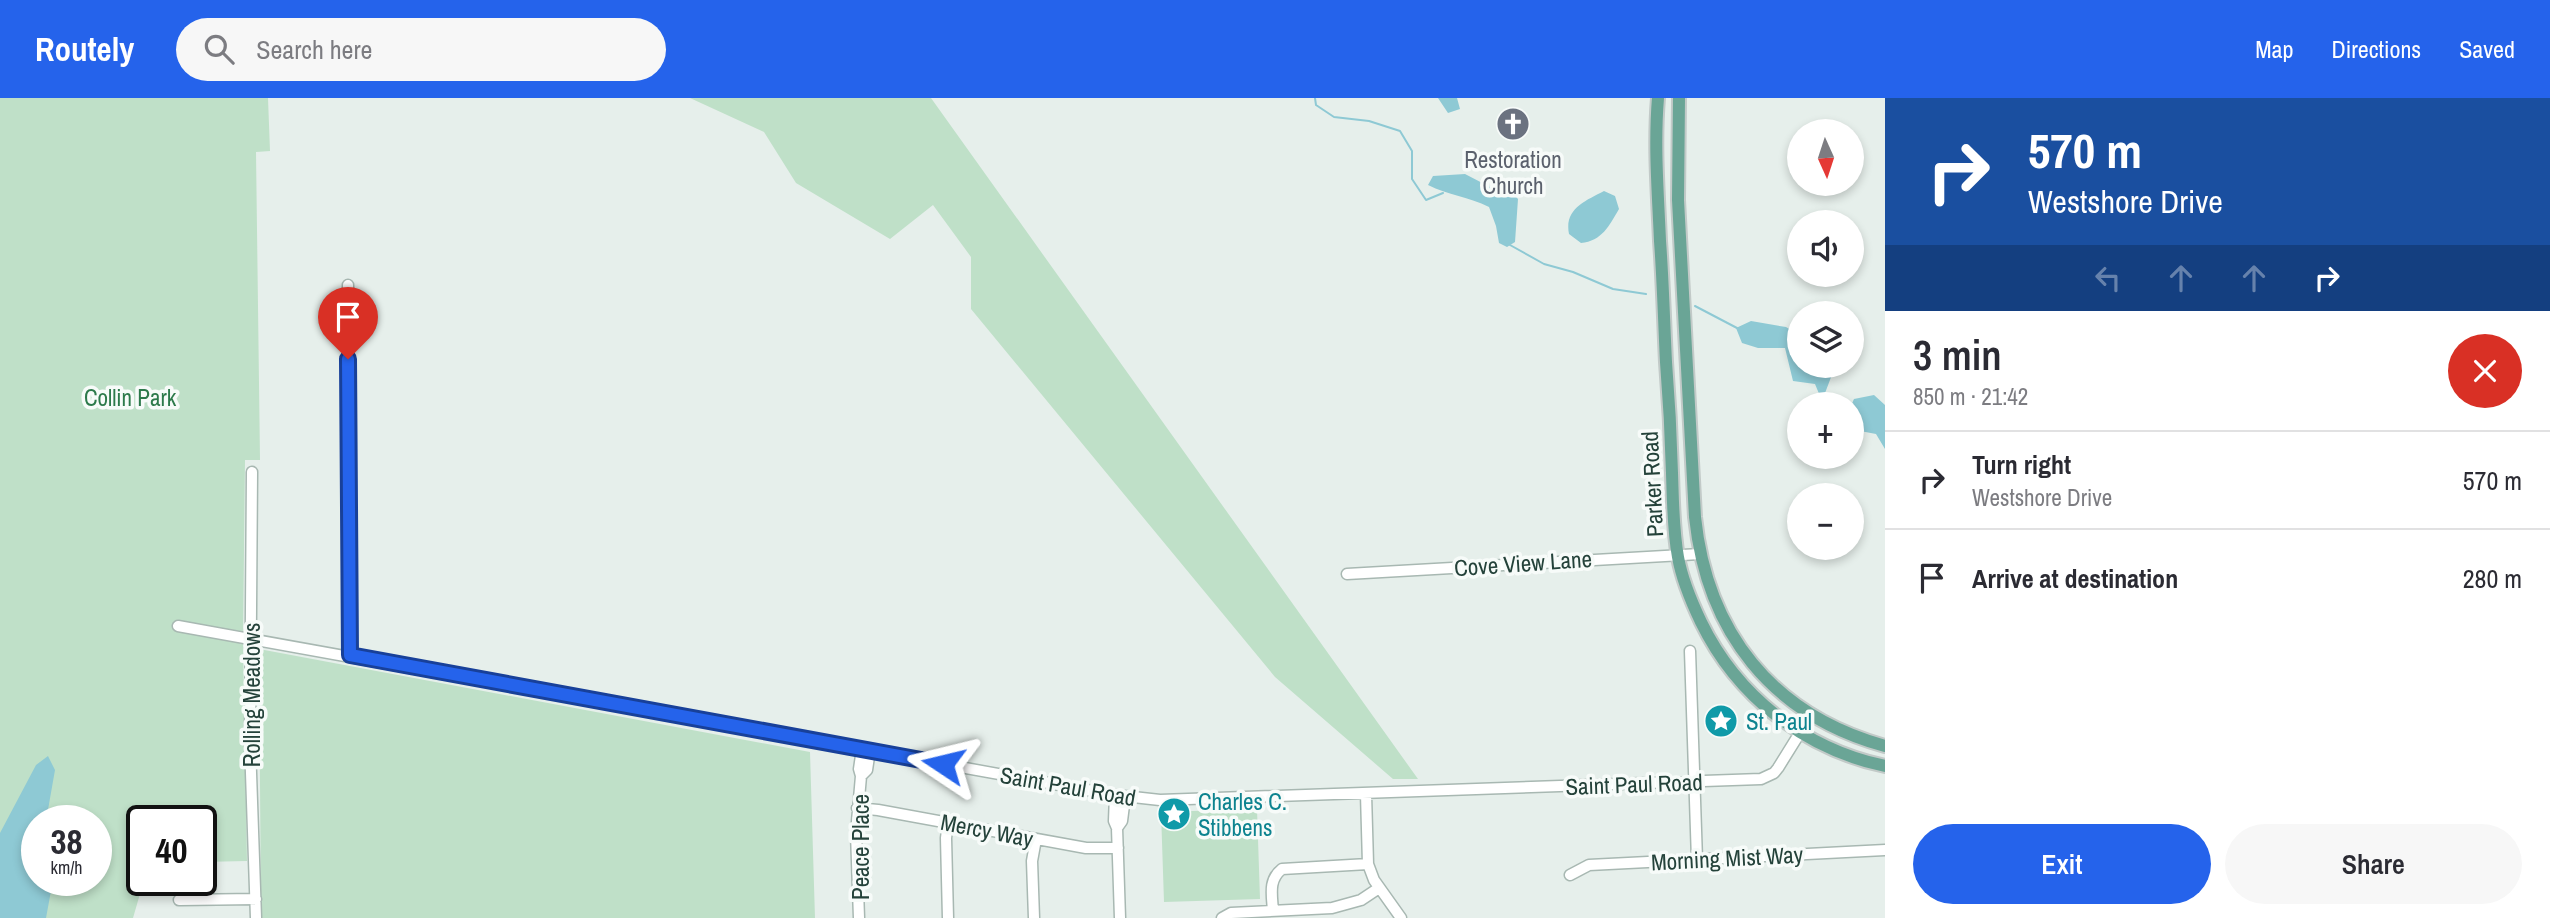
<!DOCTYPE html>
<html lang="en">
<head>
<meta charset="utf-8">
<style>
  body { margin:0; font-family:"Archivo Narrow",sans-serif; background:#f7f7f7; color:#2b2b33; height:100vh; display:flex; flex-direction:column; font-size:26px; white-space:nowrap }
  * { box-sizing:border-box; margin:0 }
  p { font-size:23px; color:#7c7c81 }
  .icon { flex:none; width:38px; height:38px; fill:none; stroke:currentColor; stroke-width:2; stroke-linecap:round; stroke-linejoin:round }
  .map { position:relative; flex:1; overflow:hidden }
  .side { display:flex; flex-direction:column; background:#fff; width:665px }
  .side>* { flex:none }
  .guide { background:#1a4fa0; color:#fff; overflow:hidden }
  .needle { width:46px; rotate:177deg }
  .fabs { position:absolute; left:1787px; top:21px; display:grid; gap:14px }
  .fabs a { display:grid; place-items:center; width:77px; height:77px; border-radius:50%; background:#fff; box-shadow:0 4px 10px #0003; font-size:35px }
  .speed { position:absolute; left:21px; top:707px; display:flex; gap:14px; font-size:35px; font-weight:700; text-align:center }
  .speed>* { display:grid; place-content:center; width:91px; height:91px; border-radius:50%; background:#fff; box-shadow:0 4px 10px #0003; line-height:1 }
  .speed small { font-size:18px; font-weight:400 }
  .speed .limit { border:4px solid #111; border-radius:10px; background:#fff; color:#111 }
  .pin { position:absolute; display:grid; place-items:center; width:60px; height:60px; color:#fff; margin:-72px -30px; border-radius:50% 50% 50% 0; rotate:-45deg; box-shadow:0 0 7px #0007 }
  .pin .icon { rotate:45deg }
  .me { position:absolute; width:77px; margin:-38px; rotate:280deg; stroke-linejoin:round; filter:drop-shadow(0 0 5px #0008) }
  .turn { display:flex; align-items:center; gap:24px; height:147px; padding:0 28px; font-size:32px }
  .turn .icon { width:91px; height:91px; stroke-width:2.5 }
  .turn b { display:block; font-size:49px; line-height:60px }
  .lanes { display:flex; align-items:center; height:66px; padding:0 28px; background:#0003; justify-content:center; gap:35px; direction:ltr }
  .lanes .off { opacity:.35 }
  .round { display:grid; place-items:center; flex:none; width:74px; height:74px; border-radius:37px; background:#f7f7f7 }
  .head { display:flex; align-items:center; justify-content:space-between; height:119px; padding:0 28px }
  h1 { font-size:42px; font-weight:600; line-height:52px }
  .cta { display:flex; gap:14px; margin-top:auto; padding:14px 28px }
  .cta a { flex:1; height:80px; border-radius:42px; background:#2563eb; color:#fff; font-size:28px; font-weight:600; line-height:80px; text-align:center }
  .cta a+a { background:#f7f7f7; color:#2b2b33 }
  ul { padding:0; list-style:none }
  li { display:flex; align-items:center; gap:21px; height:98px; padding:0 28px; border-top:2px solid #e1e1e2 }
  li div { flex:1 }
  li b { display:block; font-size:26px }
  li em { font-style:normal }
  header { display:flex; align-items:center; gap:42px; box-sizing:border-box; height:98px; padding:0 35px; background:#2563eb; color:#fff }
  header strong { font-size:33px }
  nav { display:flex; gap:38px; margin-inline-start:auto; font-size:24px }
  .search { width:490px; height:63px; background:#f7f7f7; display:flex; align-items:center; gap:18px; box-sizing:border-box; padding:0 24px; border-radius:38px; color:#7c7c81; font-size:26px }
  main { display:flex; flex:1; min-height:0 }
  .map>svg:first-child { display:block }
</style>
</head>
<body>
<header>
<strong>Routely</strong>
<div class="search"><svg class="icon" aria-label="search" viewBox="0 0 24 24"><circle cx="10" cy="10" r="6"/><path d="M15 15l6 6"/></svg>Search here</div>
<nav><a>Map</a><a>Directions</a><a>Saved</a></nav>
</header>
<main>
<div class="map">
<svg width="1885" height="820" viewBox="0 0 1885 820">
  <rect width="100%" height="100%" fill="#e6efeb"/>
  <path fill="#bfe0c8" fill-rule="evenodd" d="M 0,0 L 268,0 L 270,53 L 256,54 L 260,362 L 245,362 L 243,545 L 247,763 L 201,764 L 201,723 L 142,723 L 142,782 L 144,782 L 133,820 L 33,820 L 0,784 ZM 37,723 L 96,723 L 96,782 L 37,782 Z
    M 690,0 L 931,0 L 1418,681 L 1393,681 L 1275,579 L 971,211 L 971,159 L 933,107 L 890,141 L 796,85 L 764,34 Z
    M 259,551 L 810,654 L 815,820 L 261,820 Z
    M 1257,711 L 1260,801 L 1164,804 L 1161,714 Z"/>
  <path fill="#8ec9d4" d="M 1438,0 L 1457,0 L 1460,11 L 1448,15 Z
    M 1465,76 L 1492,90 L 1510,93 L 1518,101 L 1515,144 L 1507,149 L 1499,145 L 1496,128 L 1489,109 C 1469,99 1448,97 1428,87 L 1433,78 Z
    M 1604,93 L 1615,98 L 1619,111 C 1609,128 1602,143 1581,145 L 1569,136 C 1564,111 1585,103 1604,93 Z
    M 1751,223 L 1786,229 L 1799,237 L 1799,268 L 1830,268 L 1833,274 L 1822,303 L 1815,286 L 1793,283 L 1785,250 L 1758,250 L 1742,245 L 1736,230 Z
    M 1874,297 L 1885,307 L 1885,351 L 1876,336 L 1855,332 C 1849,325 1850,308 1854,301 Z
    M 48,658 L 55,672 L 46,723 L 37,723 L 37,782 L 53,782 L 46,820 L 0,820 L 0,735 L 36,667 Z"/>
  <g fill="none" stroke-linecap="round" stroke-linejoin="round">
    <path stroke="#8ec9d4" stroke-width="2" d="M 1315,0 L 1316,7 L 1334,19 L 1369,23 L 1400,33 L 1412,53 L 1412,81 L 1426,102 L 1443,95
      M 1510,147 L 1544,166 L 1573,174 L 1613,191 L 1646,196
      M 1695,208 L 1737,230"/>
    <defs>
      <path id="minor" d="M 348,187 L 350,557
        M 252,374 L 250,646 L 256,820
        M 1347,476 L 1700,456
        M 178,528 L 1115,697 L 1160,702 L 1761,681 L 1774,675 L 1778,670 L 1811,617
        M 1690,553 L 1697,762
        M 862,651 L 859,671 L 861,678 L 867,672 L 870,652
        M 1366,696 L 1368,766 L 1374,782 L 1401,820
        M 1115,697 L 1114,723 L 1117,730 L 1122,723 L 1125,699
        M 857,710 L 878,712 L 1086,750 L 1118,750
        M 1117,730 L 1120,820
        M 1570,777 L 1589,767 L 1885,752
        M 179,802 L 256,801
        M 1273,813 C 1272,797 1268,782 1282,771 L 1368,766
        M 859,820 L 856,735 L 861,678
        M 948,820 L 946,740 L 948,725
        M 1034,820 L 1032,763 L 1036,741
        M 1222,820 L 1231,815 L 1332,810 L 1361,802 L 1379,790"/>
      <path id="major" d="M 1658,0 C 1654,48 1658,95 1660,143 C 1663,183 1664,224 1666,264 C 1669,301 1671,338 1672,375 C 1673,403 1673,432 1678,459 C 1682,482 1691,503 1701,524 C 1737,598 1804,651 1885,668
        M 1679,0 L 1678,102 L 1695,419 C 1707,534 1772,617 1885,648"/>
    </defs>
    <use href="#minor" stroke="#a8b8b2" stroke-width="13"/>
    <use href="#major" stroke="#c2cac8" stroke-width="16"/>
    <use href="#minor" stroke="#fff" stroke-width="10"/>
    <use href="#major" stroke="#6aa596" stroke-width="12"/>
  </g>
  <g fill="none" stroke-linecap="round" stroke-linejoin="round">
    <defs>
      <path id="route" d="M 348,261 L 350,557 L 943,666"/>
    </defs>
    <use href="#route" stroke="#184099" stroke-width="18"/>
    <use href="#route" stroke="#2563eb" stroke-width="12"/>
  </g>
  <defs>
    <symbol id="church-disc" viewBox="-11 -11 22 22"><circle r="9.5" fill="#6b7280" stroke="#f7fbf9"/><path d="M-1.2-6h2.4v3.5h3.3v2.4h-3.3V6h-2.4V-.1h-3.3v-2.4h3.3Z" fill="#fff"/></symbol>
    <symbol id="sight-disc" viewBox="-11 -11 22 22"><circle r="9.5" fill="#0f9aa8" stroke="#f7fbf9"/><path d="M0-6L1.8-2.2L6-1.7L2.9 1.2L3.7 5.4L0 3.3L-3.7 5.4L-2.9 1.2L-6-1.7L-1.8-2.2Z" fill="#fff"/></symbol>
  </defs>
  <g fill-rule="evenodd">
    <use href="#church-disc" x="1494" y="7" width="38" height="38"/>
    <use href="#sight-disc" x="1702" y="604" width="38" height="38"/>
    <use href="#sight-disc" x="1155" y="697" width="38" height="38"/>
  </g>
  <g text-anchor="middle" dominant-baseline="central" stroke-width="7" stroke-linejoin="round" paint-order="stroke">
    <g font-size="23" fill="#5b616d" stroke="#f7fbf9">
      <text x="1513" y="61">Restoration<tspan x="1513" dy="26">Church</tspan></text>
    </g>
    <g font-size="23" fill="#2d7a4b" stroke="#f7fbf9">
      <text x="130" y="299">Collin Park</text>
    </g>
    <g font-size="23" fill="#24423a" stroke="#f7fbf9">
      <text transform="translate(1652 386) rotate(-93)">Parker Road</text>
      <text transform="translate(1523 465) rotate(-4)">Cove View Lane</text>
      <text transform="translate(251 597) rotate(-90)">Rolling Meadows</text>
      <text transform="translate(1634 686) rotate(-2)">Saint Paul Road</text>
      <text transform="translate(1068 688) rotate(10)">Saint Paul Road</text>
      <text transform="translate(987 732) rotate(11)">Mercy Way</text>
      <text transform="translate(860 749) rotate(-90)">Peace Place</text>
      <text transform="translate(1727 760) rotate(-3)">Morning Mist Way</text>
    </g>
    <g font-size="23" fill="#0d838f" stroke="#f7fbf9" text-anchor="start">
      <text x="1746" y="623">St. Paul</text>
      <text x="1198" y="703">Charles C.<tspan x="1198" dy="26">Stibbens</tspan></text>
    </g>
  </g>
</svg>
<div class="fabs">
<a><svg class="needle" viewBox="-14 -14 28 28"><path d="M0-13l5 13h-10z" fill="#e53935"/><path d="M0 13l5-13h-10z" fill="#7c7c81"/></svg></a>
<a><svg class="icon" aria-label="sound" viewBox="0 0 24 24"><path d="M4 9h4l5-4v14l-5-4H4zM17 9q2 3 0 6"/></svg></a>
<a><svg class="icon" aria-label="layers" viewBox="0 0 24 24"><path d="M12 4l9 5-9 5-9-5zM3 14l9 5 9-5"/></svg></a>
<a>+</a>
<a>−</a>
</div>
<div class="speed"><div>38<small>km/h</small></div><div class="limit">40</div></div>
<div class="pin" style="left:348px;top:261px;background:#d93025"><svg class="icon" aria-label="arrive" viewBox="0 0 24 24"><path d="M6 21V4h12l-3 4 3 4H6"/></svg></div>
<svg class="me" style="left:943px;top:666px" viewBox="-20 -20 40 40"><path d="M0-17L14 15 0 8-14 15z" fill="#2563eb" stroke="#fff" stroke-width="4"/></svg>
</div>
<section class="side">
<div class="guide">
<div class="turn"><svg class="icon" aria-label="right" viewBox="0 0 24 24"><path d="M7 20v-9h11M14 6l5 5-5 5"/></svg><div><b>570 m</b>Westshore Drive</div></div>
<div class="lanes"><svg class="icon off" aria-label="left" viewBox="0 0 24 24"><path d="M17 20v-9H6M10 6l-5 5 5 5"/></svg><svg class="icon off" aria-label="ahead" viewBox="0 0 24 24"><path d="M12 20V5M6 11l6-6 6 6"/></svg><svg class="icon off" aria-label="ahead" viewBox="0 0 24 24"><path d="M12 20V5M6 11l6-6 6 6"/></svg><svg class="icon" aria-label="right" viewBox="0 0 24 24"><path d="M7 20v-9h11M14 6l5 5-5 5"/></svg></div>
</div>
<div class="head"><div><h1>3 min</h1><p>850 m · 21:42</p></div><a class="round" style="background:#d93025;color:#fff"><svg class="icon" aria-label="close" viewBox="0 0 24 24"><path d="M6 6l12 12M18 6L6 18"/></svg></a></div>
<ul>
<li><svg class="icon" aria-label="right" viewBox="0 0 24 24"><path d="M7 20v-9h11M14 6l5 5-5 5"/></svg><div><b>Turn right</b><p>Westshore Drive</p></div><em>570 m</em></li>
<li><svg class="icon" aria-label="arrive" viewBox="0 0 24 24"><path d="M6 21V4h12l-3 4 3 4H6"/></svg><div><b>Arrive at destination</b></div><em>280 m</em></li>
</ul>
<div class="cta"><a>Exit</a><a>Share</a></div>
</section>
</main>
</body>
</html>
